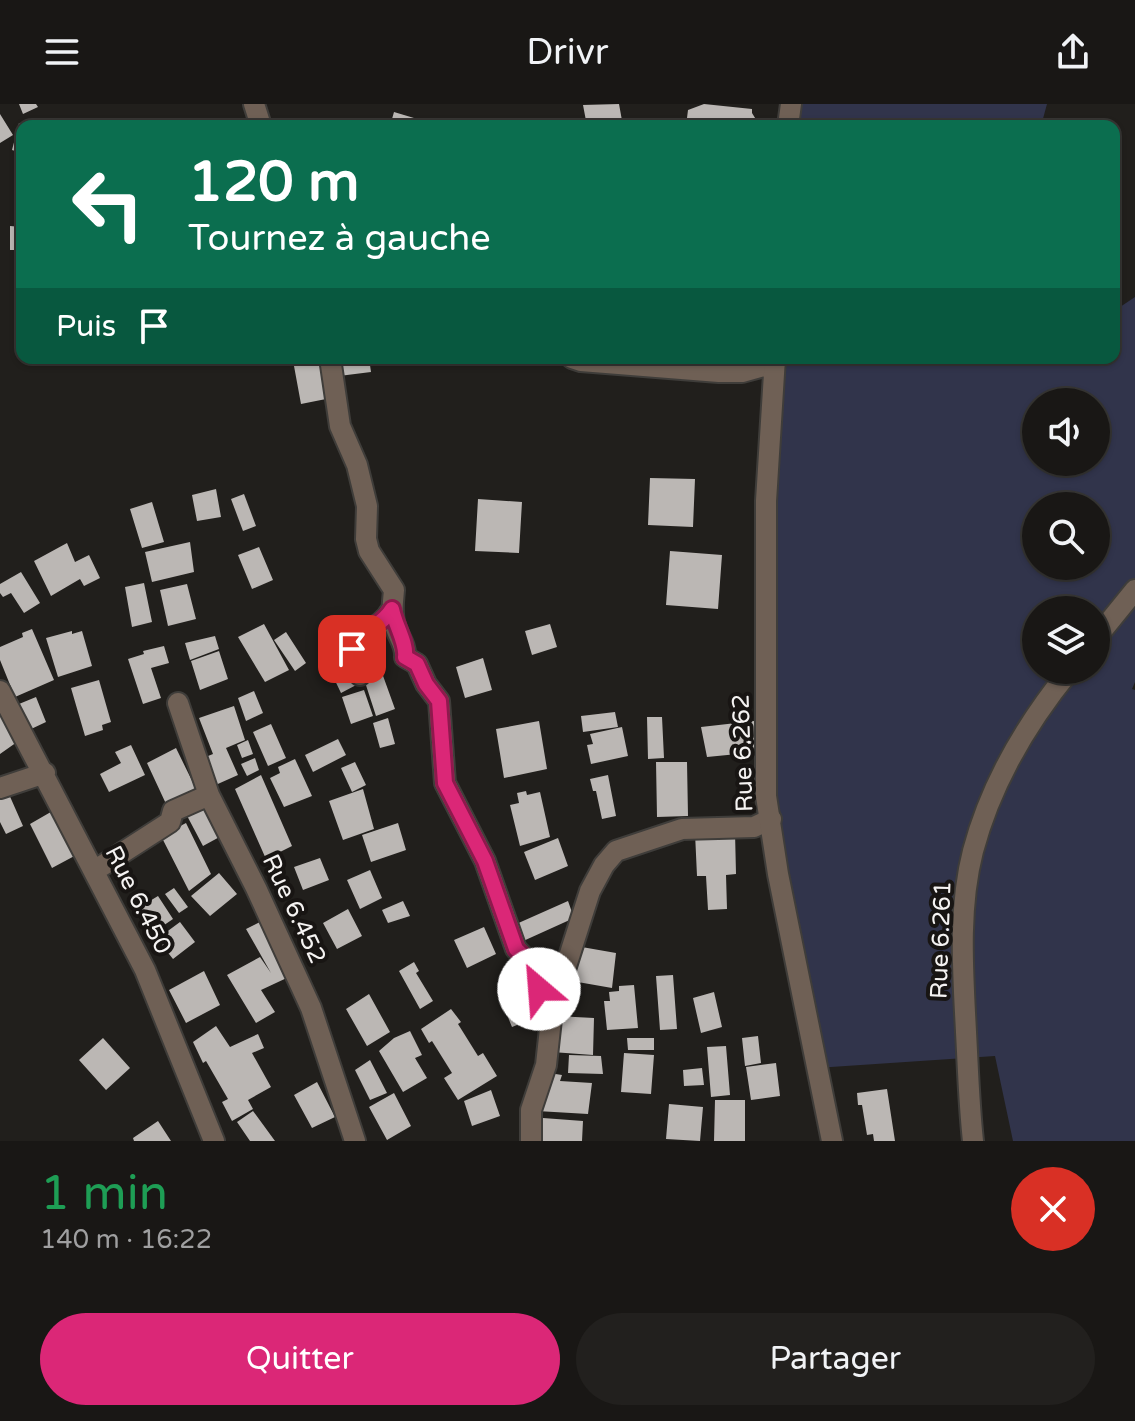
<!DOCTYPE html>
<html lang="fr">
<head>
<meta charset="utf-8">
<style>
  body { margin:0; font-family:"Varela Round",sans-serif; background:#22201e; color:#f1f3f6; height:100vh; display:flex; flex-direction:column; font-size:30px; white-space:nowrap }
  * { box-sizing:border-box; margin:0 }
  p { font-size:26px; color:#9f9fa0 }
  .icon { flex:none; width:44px; height:44px; fill:none; stroke:currentColor; stroke-width:2; stroke-linecap:round; stroke-linejoin:round }
  .map { position:relative; height:1037px; overflow:hidden }
  .panel { display:flex; flex-direction:column; background:#191715; flex:1 }
  .panel>* { flex:none }
  .top-card { position:absolute; left:16px; top:16px; width:1104px; height:244px; border-radius:16px; box-shadow:0 2px 6px #0004,0 0 0 2px #373634; background:#0b6e4f; color:#fff; overflow:hidden }
  .buttons { position:absolute; left:1022px; top:284px; display:grid; gap:16px }
  .buttons a { display:grid; place-items:center; width:88px; height:88px; border-radius:50%; background:#191715; box-shadow:0 2px 6px #0004,0 0 0 2px #373634; font-size:40px }
  .pin { position:absolute; display:grid; place-items:center; width:68px; height:68px; color:#fff; margin:-34px; border-radius:16px; box-shadow:0 4px 12px #0006 }
  .me { position:absolute; width:88px; margin:-44px; rotate:333deg; stroke-linejoin:round; filter:drop-shadow(0 0 6px #0008) }
  .turn { display:flex; align-items:center; gap:28px; height:168px; padding:0 40px; font-size:36px }
  .turn .icon { width:104px; height:104px; stroke-width:2.5 }
  .turn b { display:block; font-size:56px; line-height:68px }
  .then { display:flex; align-items:center; height:76px; padding:0 40px; background:#0003; gap:16px; font-size:30px }
  .round { display:grid; place-items:center; flex:none; width:84px; height:84px; border-radius:42px; background:#22201e }
  .head { display:flex; align-items:center; justify-content:space-between; height:136px; padding:0 40px }
  h1 { font-size:48px; font-weight:600; line-height:60px; color:#1e9e55 }
  .button { display:flex; gap:16px; margin-top:auto; padding:16px 40px }
  .button a { flex:1; height:92px; border-radius:48px; background:#db2777; color:#fff; font-size:32px; font-weight:600; line-height:92px; text-align:center }
  .button a+a { background:#22201e; color:#f1f3f6 }
  header { display:flex; justify-content:space-between; align-items:center; height:104px; padding:0 40px; background:#191715; font-size:36px; font-weight:600 }
  .map>svg:first-child { display:block }
</style>
</head>
<body>
<header><svg class="icon" aria-label="menu" viewBox="0 0 24 24"><path d="M4 6h16M4 12h16M4 18h16"/></svg>Drivr<svg class="icon" aria-label="share" viewBox="0 0 24 24"><path d="M12 15V3M7 8l5-5 5 5M5 13v7h14v-7"/></svg></header>
<div class="map">
<svg width="1135" height="1037" viewBox="0 0 1135 1037">
  <rect width="100%" height="100%" fill="#211f1c"/>
  <path fill="#31344b" fill-rule="evenodd" d="M 791,0 L 1047,0 L 1041,22 L 788,22 Z
    M 1135,193 L 1135,578 L 1132,585 L 1135,586 L 1135,1037 L 1013,1037 L 995,952 L 816,964 L 772,727 L 775,254 L 1114,254 L 1114,207 ZM 1036,298 L 1096,298 L 1096,358 L 1036,358 ZM 1036,402 L 1096,402 L 1096,462 L 1036,462 ZM 1036,506 L 1096,506 L 1096,566 L 1036,566 Z"/>
  <path fill="#bbb7b4" d="M 19,0 L 36,0 L 38,3 L 23,10 Z
    M 619,0 L 623,22 L 587,22 L 583,1 Z
    M 704,0 L 752,5 L 752,9 L 760,22 L 686,22 L 688,6 Z
    M 394,8 L 414,14 L 412,22 L 390,22 Z
    M 0,10 L 13,31 L 0,39 Z
    M 527,14 L 529,22 L 499,22 L 499,21 Z
    M 19,19 L 28,21 L 22,22 L 22,49 L 12,46 Z
    M 10,122 L 22,123 L 22,146 L 10,146 Z
    M 336,254 L 369,254 L 371,268 L 339,272 Z
    M 319,257 L 326,295 L 301,300 L 294,262 Z
    M 650,374 L 695,375 L 693,423 L 648,421 Z
    M 216,385 L 221,413 L 197,417 L 192,391 Z
    M 244,390 L 256,422 L 243,427 L 231,395 Z
    M 478,395 L 522,398 L 519,449 L 475,447 Z
    M 152,398 L 164,438 L 142,444 L 130,405 Z
    M 190,438 L 194,468 L 152,478 L 145,448 Z
    M 67,439 L 75,458 L 89,451 L 100,474 L 84,482 L 80,475 L 51,492 L 34,457 Z
    M 259,443 L 273,476 L 252,485 L 238,451 Z
    M 670,447 L 722,451 L 718,505 L 666,501 Z
    M 21,468 L 40,499 L 24,509 L 11,489 L 3,493 L 0,489 L 0,480 Z
    M 144,479 L 152,518 L 132,523 L 125,483 Z
    M 187,480 L 196,515 L 168,522 L 160,486 Z
    M 264,520 L 289,566 L 265,578 L 238,533 Z
    M 550,520 L 557,543 L 532,551 L 525,527 Z
    M 32,525 L 54,576 L 15,593 L 0,556 L 0,543 L 23,533 L 22,529 Z
    M 72,527 L 72,530 L 82,527 L 92,562 L 58,573 L 46,534 Z
    M 286,528 L 306,559 L 295,567 L 274,536 Z
    M 215,532 L 219,545 L 190,556 L 185,539 Z
    M 164,542 L 169,559 L 151,564 L 161,594 L 143,600 L 128,555 L 144,550 L 143,547 Z
    M 219,547 L 228,575 L 200,586 L 191,557 Z
    M 348,554 L 360,579 L 341,589 L 329,564 Z
    M 483,554 L 492,586 L 465,594 L 456,563 Z
    M 382,569 L 395,605 L 376,612 L 364,575 Z
    M 99,576 L 111,618 L 102,621 L 103,626 L 85,632 L 71,584 Z
    M 364,586 L 373,612 L 351,620 L 342,593 Z
    M 254,587 L 263,609 L 246,617 L 238,594 Z
    M 36,593 L 46,618 L 29,626 L 19,600 Z
    M 234,602 L 245,636 L 226,644 L 238,671 L 211,683 L 198,656 L 213,650 L 199,614 Z
    M 615,608 L 618,623 L 583,628 L 581,612 Z
    M 0,611 L 17,638 L 0,650 Z
    M 647,613 L 662,613 L 664,654 L 648,655 Z
    M 388,614 L 395,640 L 380,644 L 373,619 Z
    M 539,617 L 547,665 L 504,674 L 496,625 Z
    M 754,617 L 758,648 L 707,653 L 701,623 Z
    M 271,620 L 286,654 L 268,662 L 253,628 Z
    M 622,623 L 628,652 L 591,660 L 587,641 L 593,640 L 590,630 Z
    M 338,635 L 346,651 L 313,668 L 305,651 Z
    M 248,636 L 253,650 L 242,654 L 237,641 Z
    M 131,641 L 145,671 L 109,688 L 100,670 L 121,659 L 115,648 Z
    M 176,644 L 197,687 L 167,702 L 147,659 Z
    M 255,654 L 259,666 L 247,672 L 241,660 Z
    M 295,655 L 312,692 L 284,703 L 270,674 L 280,669 L 278,663 Z
    M 355,658 L 366,681 L 352,688 L 341,664 Z
    M 656,658 L 687,658 L 688,712 L 657,713 Z
    M 261,671 L 292,742 L 266,755 L 235,685 Z
    M 608,671 L 616,712 L 602,715 L 596,687 L 593,687 L 590,675 Z
    M 363,685 L 374,725 L 343,736 L 329,697 Z
    M 526,687 L 527,691 L 540,688 L 550,733 L 520,742 L 510,701 L 519,699 L 517,689 Z
    M 8,688 L 23,722 L 6,730 L 0,718 L 0,691 Z
    M 206,695 L 225,730 L 203,742 L 184,706 Z
    M 56,705 L 80,749 L 52,764 L 30,720 Z
    M 186,719 L 211,770 L 189,787 L 161,732 Z
    M 398,719 L 406,746 L 371,758 L 362,731 Z
    M 735,728 L 736,770 L 726,771 L 727,805 L 708,806 L 706,772 L 697,772 L 695,729 Z
    M 558,734 L 568,762 L 535,776 L 524,748 Z
    M 320,754 L 329,776 L 303,786 L 294,763 Z
    M 370,766 L 382,794 L 360,805 L 347,776 Z
    M 219,769 L 237,790 L 210,812 L 191,792 Z
    M 174,784 L 188,803 L 179,809 L 165,790 Z
    M 158,792 L 173,815 L 151,830 L 135,806 Z
    M 403,797 L 410,812 L 388,819 L 382,806 Z
    M 568,797 L 574,814 L 521,838 L 514,821 Z
    M 348,805 L 362,832 L 337,845 L 323,819 Z
    M 262,817 L 291,872 L 261,886 L 275,908 L 256,919 L 227,871 L 260,853 L 271,869 L 246,825 Z
    M 180,818 L 195,838 L 173,855 L 157,835 Z
    M 484,823 L 496,850 L 467,864 L 454,836 Z
    M 576,842 L 616,849 L 612,884 L 572,877 Z
    M 414,858 L 419,867 L 416,869 L 433,897 L 420,905 L 399,867 Z
    M 204,867 L 220,901 L 186,919 L 169,886 Z
    M 673,871 L 677,925 L 660,926 L 656,872 Z
    M 634,881 L 638,924 L 607,926 L 604,897 L 610,897 L 609,888 L 619,887 L 619,882 Z
    M 514,888 L 527,917 L 512,923 L 500,894 Z
    M 714,888 L 722,923 L 701,929 L 693,894 Z
    M 369,890 L 390,928 L 367,942 L 346,905 Z
    M 451,905 L 461,918 L 458,920 L 478,952 L 483,949 L 497,972 L 458,996 L 444,974 L 452,969 L 432,937 L 429,939 L 421,925 Z
    M 556,912 L 594,914 L 593,951 L 552,948 Z
    M 216,922 L 230,943 L 258,930 L 264,944 L 252,949 L 271,983 L 248,996 L 253,1005 L 232,1017 L 222,998 L 228,995 L 206,957 L 203,959 L 193,938 Z
    M 410,927 L 422,951 L 415,954 L 427,974 L 403,988 L 379,947 L 394,934 Z
    M 758,932 L 761,959 L 745,962 L 742,934 Z
    M 103,934 L 130,964 L 106,986 L 79,956 Z
    M 627,934 L 654,934 L 654,946 L 628,946 Z
    M 726,942 L 730,991 L 711,993 L 707,943 Z
    M 624,949 L 654,951 L 651,990 L 621,988 Z
    M 569,951 L 601,952 L 603,970 L 568,969 Z
    M 370,956 L 387,989 L 370,996 L 355,966 Z
    M 776,959 L 780,992 L 751,996 L 746,963 Z
    M 702,964 L 704,981 L 684,982 L 683,966 Z
    M 549,969 L 562,971 L 560,977 L 592,979 L 588,1010 L 537,1007 Z
    M 317,978 L 335,1013 L 312,1024 L 294,991 Z
    M 887,985 L 895,1037 L 874,1037 L 873,1030 L 867,1031 L 862,1001 L 858,1001 L 857,989 Z
    M 491,986 L 500,1012 L 472,1022 L 464,997 Z
    M 394,989 L 411,1022 L 387,1036 L 369,1003 Z
    M 715,996 L 745,996 L 745,1037 L 714,1037 Z
    M 669,1000 L 703,1003 L 700,1037 L 666,1035 Z
    M 253,1007 L 275,1037 L 250,1037 L 237,1018 Z
    M 543,1014 L 583,1017 L 582,1037 L 542,1037 Z
    M 158,1017 L 171,1037 L 134,1037 L 133,1034 Z"/>
  <g fill="none" stroke-linecap="round" stroke-linejoin="round">
    <defs>
      <path id="minor" d="M 254,0 L 261,22
        M 330,254 L 340,322 L 357,361 L 367,402 L 366,435 L 369,447 L 394,486 C 393,499 391,509 395,521 C 398,533 406,540 405,553 L 417,560 L 426,580 L 439,597 L 445,679 L 485,757 L 516,845 L 535,864 L 539,885 L 552,906 L 546,961 L 531,1006 L 531,1037
        M 572,254 L 581,257 L 719,268 L 742,268 L 775,259
        M 1096,534 L 1135,486
        M 360,571 C 340,518 374,538 392,505
        M 0,587 L 145,866 L 214,1037
        M 178,599 L 209,691 L 256,784 L 311,904 L 355,1037
        M 0,684 L 45,669
        M 94,767 L 170,718 L 173,707 L 209,691
        M 552,906 L 590,787 L 604,761 L 616,747 L 682,725 L 754,723 L 771,715
        M 973,1037 C 969,1001 968,964 966,928 C 963,868 958,805 973,747 C 991,679 1026,620 1070,566"/>
      <path id="tertiary" d="M 788,22 L 791,0
        M 775,254 L 766,397 L 766,692 L 778,770 L 832,1037"/>
    </defs>
    <use href="#minor" stroke="#3f3d3a" stroke-width="24"/>
    <use href="#tertiary" stroke="#3f3d3a" stroke-width="24"/>
    <use href="#minor" stroke="#6f6055" stroke-width="20"/>
    <use href="#tertiary" stroke="#6f6055" stroke-width="20"/>
  </g>
  <g fill="none" stroke-linecap="round" stroke-linejoin="round">
    <defs>
      <path id="route" d="M 352,545 C 361,525 382,523 392,505 C 395,521 407,539 405,553 L 417,560 L 426,580 L 439,597 L 445,679 L 485,757 L 516,845 L 535,864 L 539,885"/>
    </defs>
    <use href="#route" stroke="#8e194d" stroke-width="20"/>
    <use href="#route" stroke="#db2777" stroke-width="14"/>
  </g>
  <g text-anchor="middle" dominant-baseline="central" stroke-width="8" stroke-linejoin="round" paint-order="stroke">
    <g font-size="24" fill="#f5f3f2" stroke="#181513">
      <text transform="translate(743 649) rotate(-92)">Rue 6.262</text>
      <text transform="translate(138 796) rotate(63)">Rue 6.450</text>
      <text transform="translate(294 805) rotate(65)">Rue 6.452</text>
      <text transform="translate(941 836) rotate(-88)">Rue 6.261</text>
    </g>
  </g>
</svg>
<div class="buttons">
<a><svg class="icon" aria-label="sound" viewBox="0 0 24 24"><path d="M4 9h4l5-4v14l-5-4H4zM17 9q2 3 0 6"/></svg></a>
<a><svg class="icon" aria-label="search" viewBox="0 0 24 24"><circle cx="10" cy="10" r="6"/><path d="M15 15l6 6"/></svg></a>
<a><svg class="icon" aria-label="layers" viewBox="0 0 24 24"><path d="M12 4l9 5-9 5-9-5zM3 14l9 5 9-5"/></svg></a>
</div>
<div class="pin" style="left:352px;top:545px;background:#d93025"><svg class="icon" aria-label="arrive" viewBox="0 0 24 24"><path d="M6 21V4h12l-3 4 3 4H6"/></svg></div>
<svg class="me" style="left:539px;top:885px" viewBox="-20 -20 40 40"><circle r="19" fill="#fff"/><path d="M0-13L10 11 0 6-10 11z" fill="#db2777"/></svg>
<div class="top-card">
<div class="turn"><svg class="icon" aria-label="left" viewBox="0 0 24 24"><path d="M17 20v-9H6M10 6l-5 5 5 5"/></svg><div><b>120 m</b>Tournez à gauche</div></div>
<div class="then">Puis<svg class="icon" aria-label="arrive" viewBox="0 0 24 24"><path d="M6 21V4h12l-3 4 3 4H6"/></svg></div>
</div>
</div>
<section class="panel">
<div class="head"><div><h1>1 min</h1><p>140 m · 16:22</p></div><a class="round" style="background:#d93025;color:#fff"><svg class="icon" aria-label="close" viewBox="0 0 24 24"><path d="M6 6l12 12M18 6L6 18"/></svg></a></div>
<div class="button"><a>Quitter</a><a>Partager</a></div>
</section>
</body>
</html>
